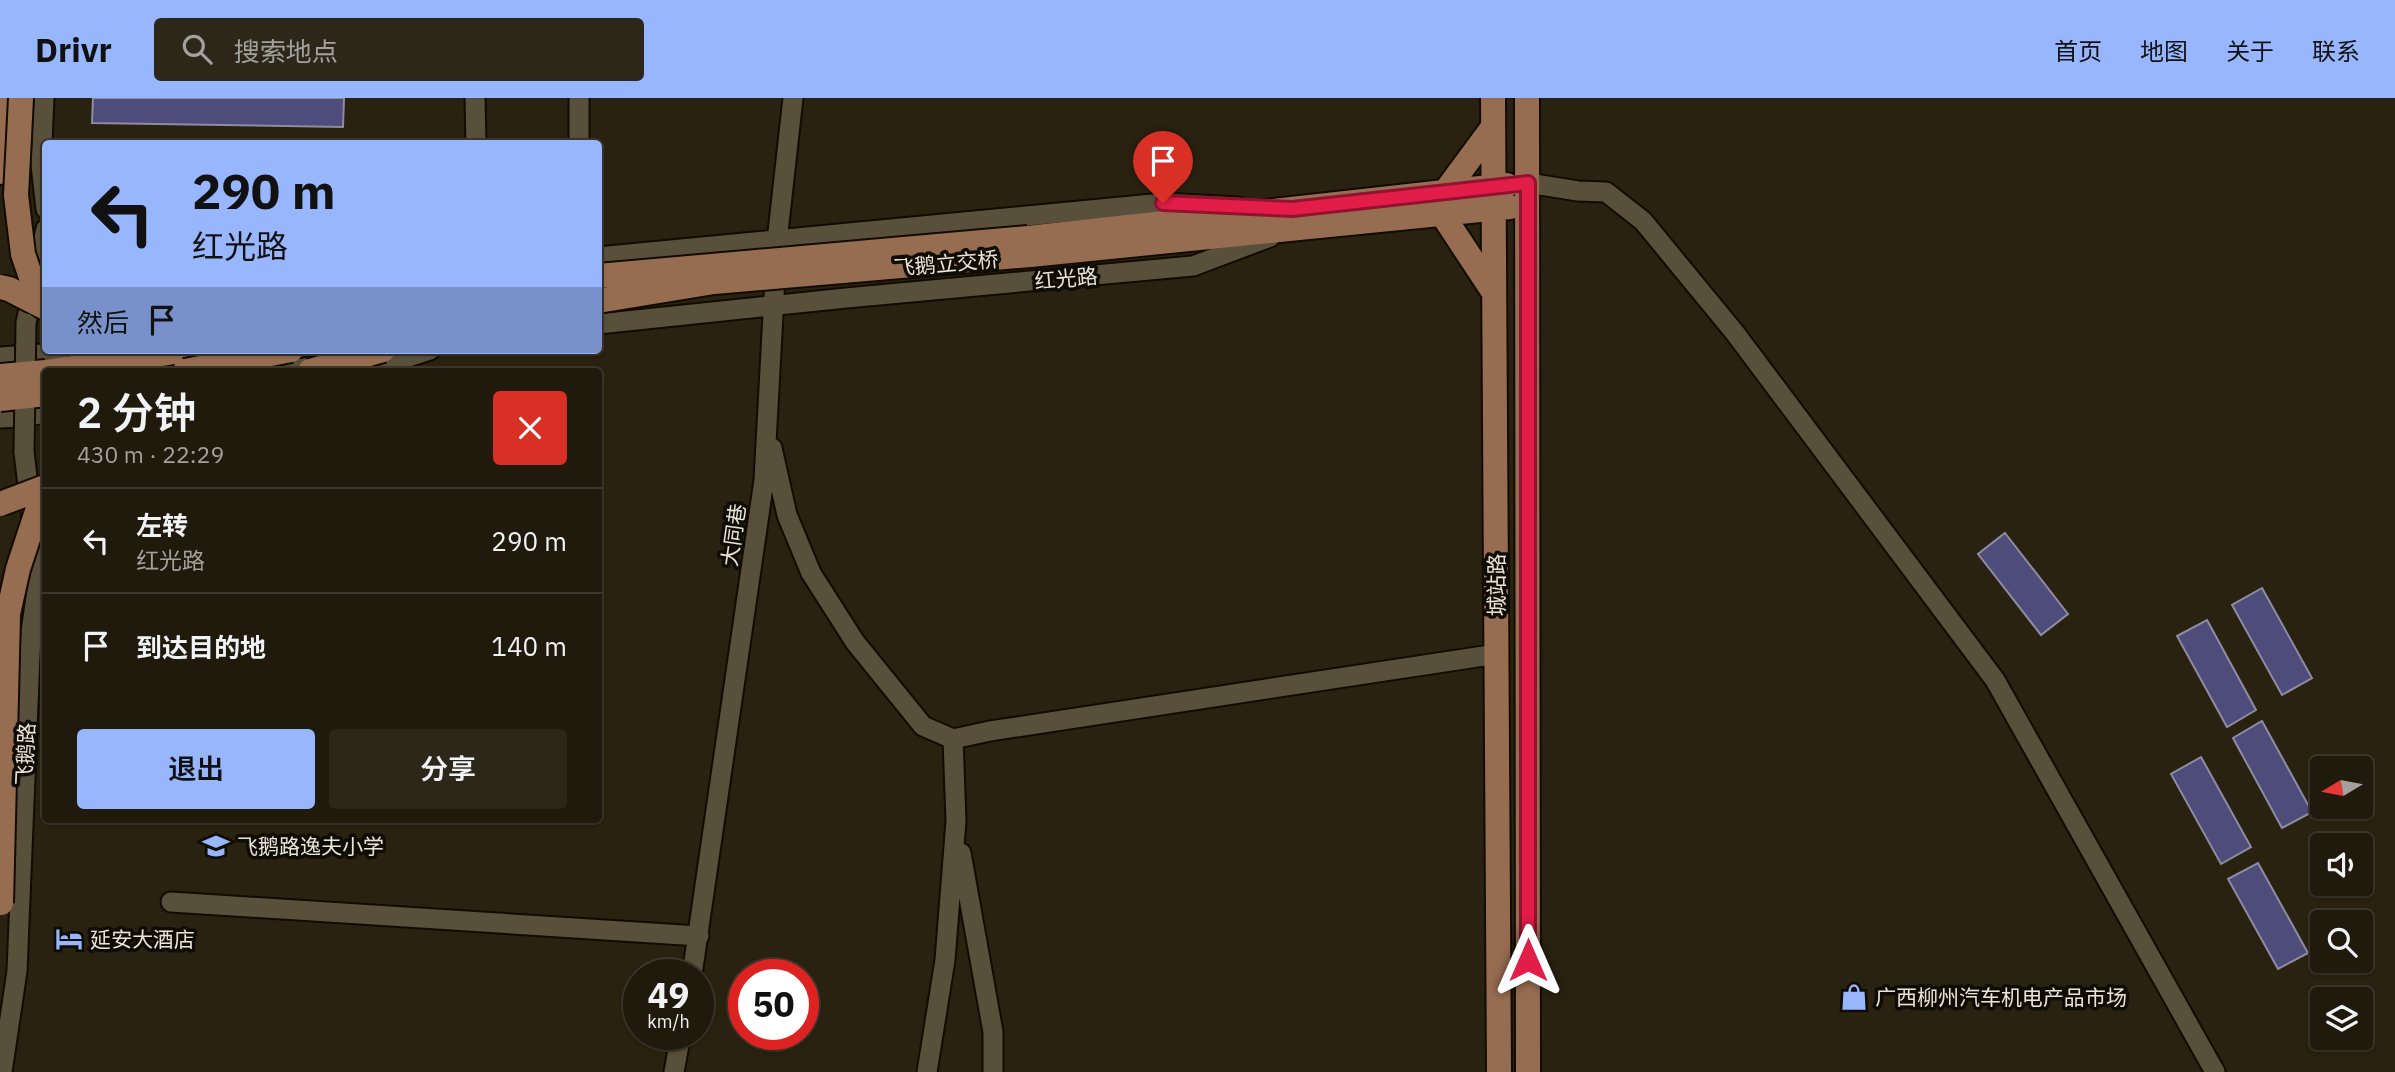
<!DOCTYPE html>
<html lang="zh">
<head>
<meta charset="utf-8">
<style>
  body { margin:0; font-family:"IBM Plex Sans","Noto Sans SC",sans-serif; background:#2d271a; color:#f1f3f6; height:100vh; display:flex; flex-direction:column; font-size:26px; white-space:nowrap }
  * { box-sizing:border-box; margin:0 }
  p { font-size:23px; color:#a2a19d }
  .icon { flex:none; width:38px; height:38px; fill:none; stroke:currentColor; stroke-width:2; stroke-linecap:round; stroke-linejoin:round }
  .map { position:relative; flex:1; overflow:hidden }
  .sheet { position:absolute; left:42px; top:270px; width:560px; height:455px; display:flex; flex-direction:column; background:#201a0c; border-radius:7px; box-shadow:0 2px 5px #0004,0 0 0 2px #3d382d }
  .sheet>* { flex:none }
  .top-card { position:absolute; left:42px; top:42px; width:560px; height:214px; border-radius:7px; box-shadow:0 2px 5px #0004,0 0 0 2px #3d382d; background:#97b6fd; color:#111; overflow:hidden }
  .needle { width:46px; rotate:260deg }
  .controls { position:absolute; left:2310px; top:658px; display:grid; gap:14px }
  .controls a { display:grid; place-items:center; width:63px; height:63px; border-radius:7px; background:#201a0c; box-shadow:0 2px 5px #0004,0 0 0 2px #3d382d; font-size:35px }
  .speed { position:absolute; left:623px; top:861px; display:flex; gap:14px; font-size:35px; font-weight:700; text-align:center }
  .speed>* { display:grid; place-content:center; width:91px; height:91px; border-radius:50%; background:#201a0c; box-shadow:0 2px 5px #0004,0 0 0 2px #3d382d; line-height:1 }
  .speed small { font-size:18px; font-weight:400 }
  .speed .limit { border:10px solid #d22; background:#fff; color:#111 }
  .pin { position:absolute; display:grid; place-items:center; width:60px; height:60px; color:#fff; margin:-72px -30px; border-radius:50% 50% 50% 0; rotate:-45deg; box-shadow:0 0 7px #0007 }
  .pin .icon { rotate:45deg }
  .me { position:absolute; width:77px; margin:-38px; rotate:0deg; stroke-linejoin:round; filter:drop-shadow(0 0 5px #0008) }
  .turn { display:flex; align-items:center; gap:24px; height:147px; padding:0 35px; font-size:32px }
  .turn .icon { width:91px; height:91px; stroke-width:2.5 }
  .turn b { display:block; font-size:49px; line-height:60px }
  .then { display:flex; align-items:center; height:66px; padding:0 35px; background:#0003; gap:14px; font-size:26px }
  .round { display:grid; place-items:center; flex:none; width:74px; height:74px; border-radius:7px; background:#2d271a }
  .overview { display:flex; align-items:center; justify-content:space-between; height:119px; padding:0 35px }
  h1 { font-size:42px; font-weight:600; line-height:52px }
  .primary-button { display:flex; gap:14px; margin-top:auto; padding:14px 35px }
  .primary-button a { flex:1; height:80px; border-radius:7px; background:#97b6fd; color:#111; font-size:28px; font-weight:600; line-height:80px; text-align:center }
  .primary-button a+a { background:#2d271a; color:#f1f3f6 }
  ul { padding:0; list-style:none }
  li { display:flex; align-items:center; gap:21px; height:105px; padding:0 35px; border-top:2px solid #3d382d }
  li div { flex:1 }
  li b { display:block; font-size:26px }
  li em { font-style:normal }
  header { display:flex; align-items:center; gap:42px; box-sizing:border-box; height:98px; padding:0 35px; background:#97b6fd; color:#111 }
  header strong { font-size:33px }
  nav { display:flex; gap:38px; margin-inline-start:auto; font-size:24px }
  .search { width:490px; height:63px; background:#2d271a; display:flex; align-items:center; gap:18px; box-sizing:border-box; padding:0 24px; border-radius:7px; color:#a2a19d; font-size:26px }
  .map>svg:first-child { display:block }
</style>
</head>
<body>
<header>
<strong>Drivr</strong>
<div class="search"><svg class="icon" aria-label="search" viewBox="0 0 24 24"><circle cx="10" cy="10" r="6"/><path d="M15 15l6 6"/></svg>搜索地点</div>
<nav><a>首页</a><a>地图</a><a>关于</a><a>联系</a></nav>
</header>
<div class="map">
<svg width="2395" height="974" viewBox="0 0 2395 974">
  <rect width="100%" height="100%" fill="#2a2210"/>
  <path fill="#4e4c7a" stroke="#8c8ca3" stroke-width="2" d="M 93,0 L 344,0 L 343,29 L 92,25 Z
    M 2005,435 L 2068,516 L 2041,537 L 1978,456 Z
    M 2262,490 L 2312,580 L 2282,597 L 2232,507 Z
    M 2207,522 L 2256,612 L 2227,629 L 2177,538 Z
    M 2262,623 L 2312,714 L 2282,730 L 2233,640 Z
    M 2201,659 L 2251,749 L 2221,766 L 2171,676 Z
    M 2258,765 L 2308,855 L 2278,871 L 2228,781 Z"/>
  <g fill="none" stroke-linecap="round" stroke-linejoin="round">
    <defs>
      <path id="minor" d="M 44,0 L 41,67 L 46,111
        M 475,0 L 476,46
        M 579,0 L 579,46
        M 1528,85 L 1578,93 L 1606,94 L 1643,123 L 1735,235 L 1995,582 L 2215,974
        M 598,159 L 1163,105 L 1238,109
        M 26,225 L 46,131
        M 598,226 L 846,200 L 1193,168 L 1270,139
        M 0,259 L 42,256 L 61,252
        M 370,259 L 408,252
        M 286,273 L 323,267
        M 365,273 L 430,252
        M 0,320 L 20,319 L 46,315
        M 772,350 L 787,417 L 811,475 L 855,544 L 923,628 L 953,641 L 956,723 L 945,862 L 927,974
        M 953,641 L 990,633 L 1497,556
        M 961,755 L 993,934 L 993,974
        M 171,804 L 699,838
        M 692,877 L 764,382 L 777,143 L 793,0
        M 2,974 L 17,873 L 31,534 L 39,478 L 24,354
        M 674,974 L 681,936"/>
      <path id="major" d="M 1493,0 L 1499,974
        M 1527,0 L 1528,974
        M 0,74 L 2,0
        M 1445,94 L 1493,29
        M 1442,116 L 1494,195
        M 1028,140 L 1507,87
        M 1030,157 L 1510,109
        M 52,273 L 188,252"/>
    </defs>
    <use href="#minor" stroke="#120b00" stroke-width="23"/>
    <use href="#major" stroke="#120b00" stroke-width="28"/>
    <use href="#minor" stroke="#59503c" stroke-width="19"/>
    <use href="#major" stroke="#976d52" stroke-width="24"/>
    <defs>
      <path id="minor-bridge" d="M 24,354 L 26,225"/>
      <path id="major-bridge" d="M 21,0 L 16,97 L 23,156 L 40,206
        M 598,178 L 1028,140
        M 0,189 L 9,191 L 46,210
        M 598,203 L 714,184 L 1030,157
        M 185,273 L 291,252
        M 310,273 L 383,252
        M 0,278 L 46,274
        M 0,301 L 46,296
        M 0,406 L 45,389
        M 1,805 L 8,516 L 18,471 L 45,389"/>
    </defs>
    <use href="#minor-bridge" stroke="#120b00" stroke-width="23" stroke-linecap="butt"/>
    <use href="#major-bridge" stroke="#120b00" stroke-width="28" stroke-linecap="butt"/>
    <use href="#minor-bridge" stroke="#59503c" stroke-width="19"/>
    <use href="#major-bridge" stroke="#976d52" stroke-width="24"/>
  </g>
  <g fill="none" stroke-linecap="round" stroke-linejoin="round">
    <defs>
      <path id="route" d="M 1163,105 L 1292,111 L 1528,85 L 1528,862"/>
    </defs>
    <use href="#route" stroke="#92132f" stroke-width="18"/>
    <use href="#route" stroke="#e11d48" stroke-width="12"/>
  </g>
  <defs>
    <symbol id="school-bare" viewBox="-9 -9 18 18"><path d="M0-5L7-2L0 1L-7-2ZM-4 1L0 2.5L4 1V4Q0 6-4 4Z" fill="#97b6fd" stroke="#0f0c05" stroke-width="2.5" paint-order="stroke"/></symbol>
    <symbol id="hotel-bare" viewBox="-9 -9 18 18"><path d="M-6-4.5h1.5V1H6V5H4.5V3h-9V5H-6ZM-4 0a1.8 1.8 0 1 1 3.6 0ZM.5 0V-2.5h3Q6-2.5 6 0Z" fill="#97b6fd" stroke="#0f0c05" stroke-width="2.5" paint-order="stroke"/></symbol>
    <symbol id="shop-bare" viewBox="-9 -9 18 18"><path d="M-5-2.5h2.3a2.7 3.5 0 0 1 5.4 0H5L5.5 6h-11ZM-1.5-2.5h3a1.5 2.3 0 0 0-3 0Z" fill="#97b6fd" stroke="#0f0c05" stroke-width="2.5" paint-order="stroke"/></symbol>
  </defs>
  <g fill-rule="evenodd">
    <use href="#school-bare" x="197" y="729" width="38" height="38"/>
    <use href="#hotel-bare" x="50" y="822" width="38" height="38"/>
    <use href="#shop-bare" x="1835" y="880" width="38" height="38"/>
  </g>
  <g text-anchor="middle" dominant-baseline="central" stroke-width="7" stroke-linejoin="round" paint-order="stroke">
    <g font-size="21" fill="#e9e4d8" stroke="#0f0c05">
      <text transform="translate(946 165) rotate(-5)">飞鹅立交桥</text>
      <text transform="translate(1066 180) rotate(-5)">红光路</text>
      <text transform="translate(733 437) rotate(-82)">大同巷</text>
      <text transform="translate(1496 487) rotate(-90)">城站路</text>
      <text transform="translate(25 656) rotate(-87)">飞鹅路</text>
    </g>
    <g font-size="21" fill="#e9e4d8" stroke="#0f0c05" text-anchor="start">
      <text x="237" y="748">飞鹅路逸夫小学</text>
      <text x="90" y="841">延安大酒店</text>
      <text x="1875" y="899">广西柳州汽车机电产品市场</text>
    </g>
  </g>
</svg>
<div class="controls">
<a><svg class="needle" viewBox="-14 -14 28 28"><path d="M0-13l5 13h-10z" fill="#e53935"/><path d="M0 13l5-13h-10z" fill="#a2a19d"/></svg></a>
<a><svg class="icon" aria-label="sound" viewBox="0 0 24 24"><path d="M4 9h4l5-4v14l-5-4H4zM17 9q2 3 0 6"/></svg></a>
<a><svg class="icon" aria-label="search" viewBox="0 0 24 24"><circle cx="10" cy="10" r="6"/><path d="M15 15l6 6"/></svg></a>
<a><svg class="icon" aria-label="layers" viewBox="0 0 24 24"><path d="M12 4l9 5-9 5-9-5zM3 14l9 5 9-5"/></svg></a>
</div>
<div class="speed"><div>49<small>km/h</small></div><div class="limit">50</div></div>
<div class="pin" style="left:1163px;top:105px;background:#d93025"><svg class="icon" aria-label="arrive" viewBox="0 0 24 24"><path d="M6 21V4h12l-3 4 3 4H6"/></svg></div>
<svg class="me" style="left:1528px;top:862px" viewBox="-20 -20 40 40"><path d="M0-17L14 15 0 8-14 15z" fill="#e11d48" stroke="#fff" stroke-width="4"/></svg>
<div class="top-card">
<div class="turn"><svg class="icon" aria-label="left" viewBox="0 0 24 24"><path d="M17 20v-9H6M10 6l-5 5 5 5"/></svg><div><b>290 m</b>红光路</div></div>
<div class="then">然后<svg class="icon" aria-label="arrive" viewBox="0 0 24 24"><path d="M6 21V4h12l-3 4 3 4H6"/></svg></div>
</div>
<section class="sheet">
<div class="overview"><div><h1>2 分钟</h1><p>430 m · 22:29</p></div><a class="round" style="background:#d93025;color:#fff"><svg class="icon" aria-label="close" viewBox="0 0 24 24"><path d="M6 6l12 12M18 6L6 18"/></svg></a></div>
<ul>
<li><svg class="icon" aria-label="left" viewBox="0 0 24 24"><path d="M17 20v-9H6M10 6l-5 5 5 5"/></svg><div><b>左转</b><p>红光路</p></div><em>290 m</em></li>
<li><svg class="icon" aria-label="arrive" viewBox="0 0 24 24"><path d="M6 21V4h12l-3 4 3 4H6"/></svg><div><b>到达目的地</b></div><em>140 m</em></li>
</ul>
<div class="primary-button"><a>退出</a><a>分享</a></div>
</section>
</div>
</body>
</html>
